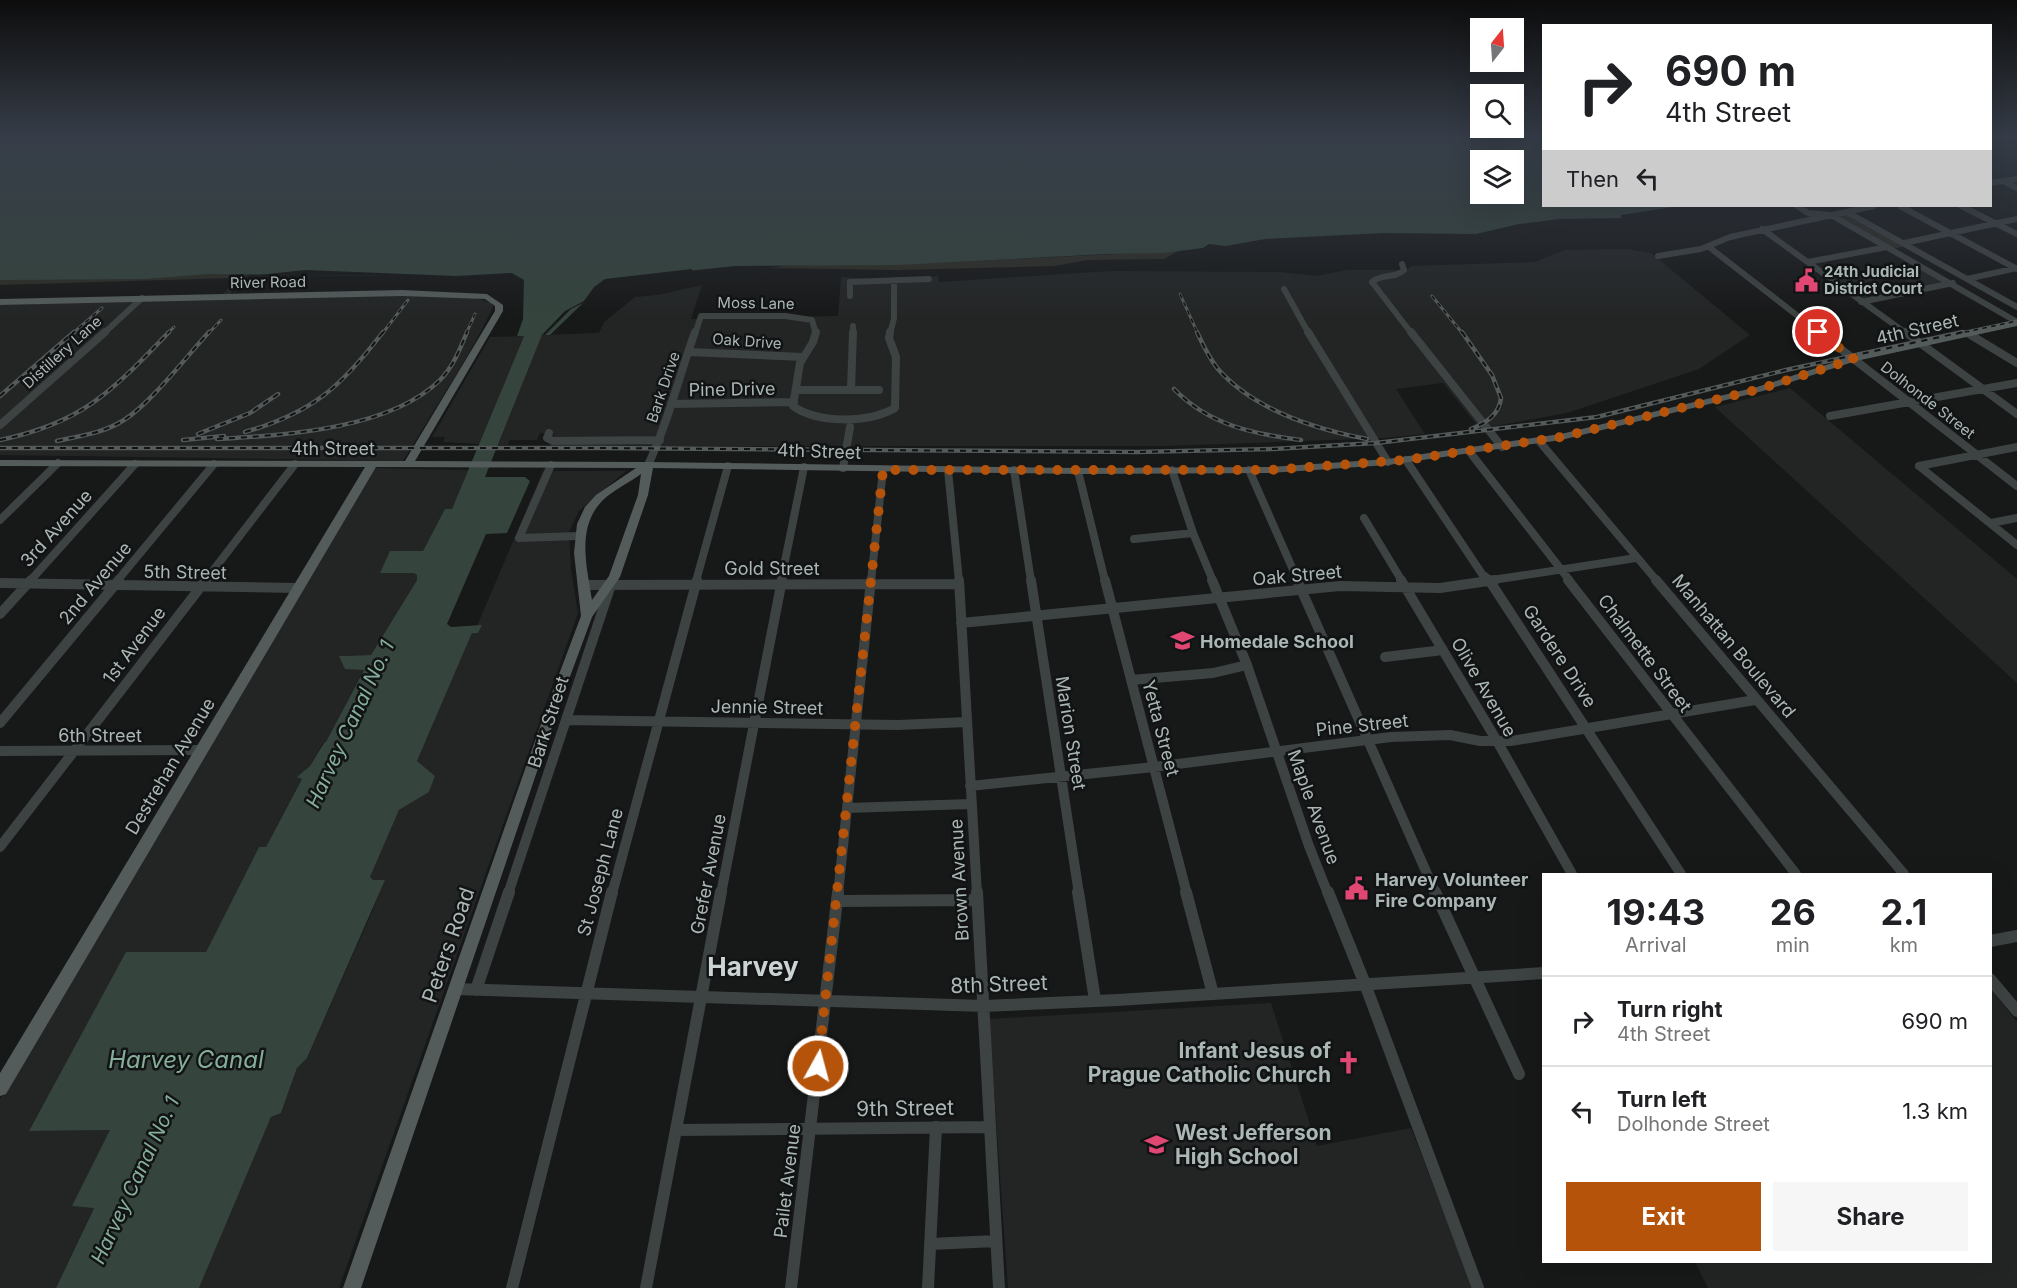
<!DOCTYPE html>
<html lang="en">
<head>
<meta charset="utf-8">
<style>
  body { margin:0; font-family:Inter,sans-serif; background:#f6f6f6; color:#202124; height:100vh; display:flex; flex-direction:column; font-size:22px; white-space:nowrap }
  * { box-sizing:border-box; margin:0 }
  p { font-size:20px; color:#757577 }
  .icon { flex:none; width:33px; height:33px; fill:none; stroke:currentColor; stroke-width:2; stroke-linecap:round; stroke-linejoin:round }
  .map { position:relative; flex:1; overflow:hidden }
  .panel { position:absolute; left:1542px; top:873px; width:450px; height:390px; display:flex; flex-direction:column; background:#fff; border-radius:0px; box-shadow:0 6px 24px #0002 }
  .panel>* { flex:none }
  .hud { position:absolute; left:1542px; top:24px; width:450px; height:183px; border-radius:0px; box-shadow:0 6px 24px #0002; background:#fff; color:#202124; overflow:hidden }
  .needle { width:39px; rotate:17deg }
  .controls { position:absolute; left:1470px; top:18px; display:grid; gap:12px }
  .controls a { display:grid; place-items:center; width:54px; height:54px; border-radius:0px; background:#fff; box-shadow:0 6px 24px #0002; font-size:30px }
  .pin { position:absolute; display:grid; place-items:center; width:51px; height:51px; color:#fff; margin:-26px; border:3px solid #fff; border-radius:50%; box-shadow:0 2px 6px #0007 }
  .me { position:absolute; width:66px; margin:-33px; rotate:7deg; stroke-linejoin:round; filter:drop-shadow(0 0 4px #0008) }
  .turn { display:flex; align-items:center; gap:21px; height:126px; padding:0 24px; font-size:27px }
  .turn .icon { width:78px; height:78px; stroke-width:2.5 }
  .turn b { display:block; font-size:42px; line-height:51px }
  .then { display:flex; align-items:center; height:57px; padding:0 24px; background:#0003; gap:12px; font-size:22px }
  .eta { display:flex; justify-content:space-evenly; align-items:center; height:102px; text-align:center }
  .eta b { font-size:36px; font-weight:700; line-height:42px }
  .button { display:flex; gap:12px; margin-top:auto; padding:12px 24px }
  .button a { flex:1; height:69px; border-radius:0px; background:#b45309; color:#fff; font-size:24px; font-weight:700; line-height:69px; text-align:center }
  .button a+a { background:#f6f6f6; color:#202124 }
  ul { padding:0; list-style:none }
  li { display:flex; align-items:center; gap:18px; height:90px; padding:0 24px; border-top:2px solid #e0e0e0 }
  li div { flex:1 }
  li b { display:block; font-size:22px }
  li em { font-style:normal }
  .map>svg:first-child { display:block }
</style>
</head>
<body>
<div class="map">
<svg width="2017" height="1288" viewBox="0 0 2017 1288">
  <rect width="100%" height="100%" fill="#171818"/>
  <path fill="#232525" d="M 1626,249 L 1651,253 L 1750,335 L 1699,369 L 1567,413 L 1496,426 L 1480,429 L 1443,383 L 1396,389 L 1425,434 L 1384,438 L 1167,446 L 550,446 L 554,433 L 540,433 L 537,440 L 510,440 L 508,445 L 498,445 L 542,335 L 599,333 L 604,322 L 635,297 L 657,295 L 702,285 L 691,319 L 838,316 L 841,277 L 889,280 L 938,276 L 939,282 L 1112,271 L 1280,272 L 1316,276 L 1348,270 L 1406,270 L 1411,266 L 1535,262 L 1565,250 Z
    M 253,263 L 260,263 L 226,298 L 413,294 L 473,297 L 491,303 L 493,306 L 490,314 L 467,357 L 403,461 L 0,455 L 0,305 L 218,299 Z
    M 1915,265 L 1946,282 L 1919,289 L 1899,277 L 1902,275 L 1894,271 Z
    M 1869,272 L 1881,280 L 1867,282 L 1886,296 L 1862,298 L 1833,278 Z
    M 524,336 L 479,444 L 443,442 L 445,437 L 432,437 L 490,337 Z
    M 1790,388 L 2017,579 L 2017,683 L 1715,407 Z
    M 373,468 L 468,470 L 452,510 L 445,510 L 423,551 L 383,569 L 414,573 L 417,575 L 417,580 L 371,655 L 345,655 L 345,669 L 364,669 L 326,743 L 323,743 L 310,766 L 298,777 L 302,779 L 266,847 L 259,847 L 206,952 L 126,953 L 29,1131 L 111,1130 L 73,1206 L 94,1207 L 56,1288 L 0,1288 L 0,1099 Z
    M 543,471 L 626,471 L 579,511 L 569,532 L 571,570 L 578,613 L 339,1288 L 199,1288 L 271,1117 L 281,1113 L 297,1068 L 307,1058 L 372,912 L 384,880 L 372,880 L 370,877 L 399,810 L 429,792 L 435,776 L 417,761 L 472,633 L 478,633 L 481,626 L 477,626 Z
    M 1991,990 L 2017,1022 L 2017,1288 L 1708,1288 L 1695,1262 L 1990,1262 Z
    M 1271,1003 L 1317,1146 L 1411,1128 L 1473,1288 L 1008,1288 L 989,1019 Z"/>
  <path fill="#2c2d25" d="M 1839,214 L 1850,215 L 1907,246 L 1893,249 L 1840,219 Z
    M 1179,251 L 1164,259 L 1087,260 L 1055,266 L 898,270 L 769,268 L 792,265 L 954,262 Z
    M 240,271 L 231,278 L 0,285 L 0,277 Z"/>
  <path fill="#35443d" fill-rule="evenodd" d="M 0,138 L 1543,138 L 1544,206 L 1680,206 L 1621,215 L 1621,218 L 1559,219 L 1519,224 L 1476,234 L 1384,233 L 1265,239 L 1226,246 L 1209,244 L 1203,248 L 1163,253 L 1106,254 L 897,265 L 735,266 L 604,280 L 584,301 L 585,304 L 553,335 L 542,335 L 485,477 L 525,477 L 530,481 L 507,533 L 486,534 L 447,624 L 451,627 L 482,625 L 478,633 L 472,633 L 417,761 L 435,776 L 429,792 L 399,810 L 370,877 L 373,880 L 385,880 L 307,1058 L 297,1068 L 281,1113 L 271,1117 L 199,1288 L 56,1288 L 94,1208 L 72,1206 L 110,1130 L 29,1131 L 126,952 L 206,952 L 259,847 L 266,847 L 302,779 L 297,777 L 310,766 L 324,743 L 326,742 L 364,670 L 345,669 L 339,656 L 371,655 L 417,580 L 417,575 L 414,573 L 380,573 L 390,551 L 423,551 L 445,509 L 452,509 L 524,336 L 514,336 L 520,320 L 518,279 L 501,274 L 462,277 L 209,274 L 145,279 L 0,280 ZM 1480,160 L 1514,160 L 1514,194 L 1480,194 Z"/>
  <path fill="#171818" d="M 692,269 L 693,273 L 606,283 L 587,301 L 587,304 L 553,335 L 550,335 L 583,303 L 571,309 L 545,335 L 542,335 L 565,311 L 584,301 L 594,287 L 605,279 Z
    M 305,270 L 456,276 L 512,273 L 524,280 L 523,319 L 517,336 L 511,336 L 517,319 L 517,288 L 516,281 L 500,277 L 439,279 L 389,276 L 259,275 Z"/>
  <g fill="none" stroke-linecap="round" stroke-linejoin="round">
    <path stroke="#3d4242" stroke-width="6" d="M 2003,181 L 2017,188
      M 1990,183 L 2017,179
      M 1797,206 L 1808,213 L 1831,215 L 2017,322
      M 1900,206 L 2017,269
      M 1961,206 L 2017,234
      M 1847,212 L 2017,307
      M 1762,229 L 1907,334
      M 1904,243 L 2017,219
      M 1709,247 L 1821,334
      M 1658,256 L 1701,249 L 1730,237 L 1874,206
      M 1808,262 L 1887,247
      M 1402,264 L 1404,270 C 1395,279 1383,273 1372,282 L 1412,334
      M 1967,279 L 2017,268
      M 1284,289 L 1309,334
      M 850,296 L 850,282 L 929,279
      M 1861,302 L 1953,283
      M 103,334 L 142,298
      M 695,334 L 701,316 L 785,316 L 812,320 L 816,334
      M 853,334 L 853,326
      M 890,334 L 894,318 L 894,282"/>
    <path stroke="#3d4242" stroke-width="8" d="M 816,332 L 813,342 L 800,363 L 793,406 C 818,424 869,423 895,408 L 896,357 L 889,338 L 890,332
      M 1308,332 L 1388,462
      M 1411,332 L 1502,447
      M 1819,332 L 2017,486
      M 1905,332 L 2017,414
      M 1969,334 L 2017,363
      M 689,352 L 803,357
      M 797,390 L 879,390
      M 851,390 L 853,332
      M 671,404 L 794,402
      M 1830,416 L 2017,383
      M 0,425 L 105,332
      M 549,433 L 547,438 L 553,441 L 660,440
      M 1539,441 L 1657,581
      M 1469,451 L 1570,581
      M 1406,460 L 1482,574 L 1491,581
      M 551,465 L 519,538 L 578,536
      M 648,465 C 668,423 679,376 695,332
      M 1919,466 L 2017,545
      M 1919,466 L 2017,447
      M 843,468 L 850,427
      M 948,470 L 959,581
      M 1014,470 L 1031,581
      M 1172,470 L 1193,533 L 1213,581
      M 1249,470 L 1298,581
      M 1078,471 L 1105,581
      M 1364,518 L 1402,581
      M 0,520 L 58,463
      M 1991,523 L 2017,518
      M 1134,539 L 1193,533
      M 30,581 L 135,464
      M 117,581 L 214,464
      M 205,581 L 295,464
      M 696,581 L 728,466
      M 781,581 L 804,467
      M 871,581 L 883,470
      M 1486,581 L 1636,558"/>
    <path stroke="#3d4242" stroke-width="10" d="M 959,580 L 977,894
      M 1031,580 L 1079,894
      M 1105,580 L 1187,894
      M 1212,580 L 1247,665 L 1309,846 L 1328,894
      M 1297,580 L 1436,894
      M 1401,580 L 1497,741 L 1572,874
      M 1489,580 L 1681,874
      M 1568,580 L 1796,874
      M 1656,580 L 1904,874
      M 0,583 L 297,588
      M 585,585 L 959,584
      M 0,614 L 31,580
      M 961,623 L 1340,586 L 1440,588 L 1495,580
      M 1385,657 L 1443,650
      M 1131,680 L 1213,673 L 1247,665
      M 566,720 L 898,725 L 967,722
      M 0,723 L 119,580
      M 0,751 L 200,750
      M 970,786 L 1154,767 L 1391,737 L 1450,735 L 1480,741 L 1511,741 L 1755,700
      M 847,808 L 971,804
      M 0,847 L 206,580
      M 508,894 L 611,585
      M 612,894 L 697,580
      M 721,894 L 782,580
      M 838,894 L 871,580"/>
    <path stroke="#3d4242" stroke-width="12" d="M 977,892 L 999,1288
      M 1078,892 L 1095,1000
      M 1186,892 L 1213,994
      M 1328,892 L 1365,984 L 1478,1288
      M 1435,892 L 1519,1074
      M 837,901 L 977,900
      M 1990,941 L 2017,936
      M 1990,979 L 2017,1011
      M 455,989 L 984,1006 L 1118,1000 L 1544,973
      M 476,990 L 509,892
      M 676,1130 L 990,1127
      M 930,1244 L 996,1241
      M 512,1288 L 612,892
      M 646,1288 L 721,892
      M 791,1288 L 838,892
      M 928,1288 L 936,1127"/>
    <path fill="#545c5b" fill-rule="evenodd" d="M 402,290 L 487,294 L 503,305 L 503,311 L 415,461 L 648,462 L 1078,468 L 1270,467 L 1388,459 L 1561,434 L 1757,387 L 1851,357 L 2017,320 L 2017,326 L 1856,361 L 1763,391 L 1561,440 L 1388,465 L 1270,473 L 1078,474 L 653,468 L 648,495 L 620,577 L 592,617 L 561,701 L 361,1288 L 343,1288 L 549,701 L 581,616 L 574,553 L 577,524 L 585,507 L 596,495 L 636,468 L 376,467 L 6,1094 L 0,1096 L 0,1073 L 365,467 L 0,466 L 0,460 L 405,461 L 495,311 L 495,306 L 485,299 L 402,296 L 0,305 L 0,299 ZM 641,474 L 638,495 L 609,576 L 592,600 C 587,567 576,528 602,501 C 613,490 629,483 641,474 Z"/>
    <defs>
      <path id="rail-far1" d="M 1180,294 L 1198,334
        M 1432,296 L 1463,334
        M 72,334 L 102,308
        M 167,334 L 174,327
        M 208,334 L 221,320
        M 382,334 L 408,300
        M 466,334 L 475,314
        M 1956,334 L 2017,321"/>
      <path id="rail" d="M 1197,332 C 1203,345 1209,358 1218,369 C 1254,410 1315,429 1367,439
        M 1462,332 L 1492,375 L 1501,398 C 1499,415 1486,423 1471,429
        M 1174,389 C 1209,425 1253,434 1301,440
        M 0,396 L 74,332
        M 245,432 C 312,413 341,387 383,332
        M 198,434 L 250,413 L 278,394
        M 217,439 C 284,435 389,430 440,380 C 453,367 460,349 467,332
        M 0,440 C 83,423 112,391 169,332
        M 183,440 L 224,436
        M 57,441 C 80,436 104,433 124,420 C 151,403 186,357 209,332
        M 0,448 L 600,448 L 1137,452 L 1273,449 L 1376,443 L 1597,417 L 1786,370 L 1963,332"/>
    </defs>
    <use href="#rail-far1" stroke="#535a59" stroke-width="3"/>
    <use href="#rail" stroke="#535a59" stroke-width="4.5"/>
    <use href="#rail-far1" stroke="#121314" stroke-width="1.5" stroke-dasharray="4.5" stroke-linecap="butt"/>
    <use href="#rail" stroke="#121314" stroke-width="2" stroke-dasharray="6" stroke-linecap="butt"/>
  </g>
  <linearGradient id="sky" x2="0" y2="1"><stop stop-color="#0d0d0d"/><stop offset="0.43" stop-color="#363d48"/><stop offset="1" stop-color="#363d48" stop-opacity="0"/></linearGradient>
  <rect width="2017" height="318" fill="url(#sky)"/>
  <g fill="none" stroke-linecap="round" stroke-linejoin="round">
    <path stroke="#b45309" stroke-width="10" stroke-dasharray="0 18" d="M 818,1066 L 883,470 L 1270,470 L 1406,460 L 1561,437 L 1760,389 L 1854,359 L 1818,332"/>
  </g>
  <defs>
    <symbol id="civic-bare" viewBox="-9 -9 18 18"><path d="M-.6-6.5H3V-4.5H.6V-3L4-1V1h2V6H-6V1h2V-1L-.6-3ZM-1.2 2.5V6h2.4V2.5Z" fill="#e04773" stroke="#121314" stroke-width="2.5" paint-order="stroke"/></symbol>
    <symbol id="school-bare" viewBox="-9 -9 18 18"><path d="M0-5L7-2L0 1L-7-2ZM-4 1L0 2.5L4 1V4Q0 6-4 4Z" fill="#e04773" stroke="#121314" stroke-width="2.5" paint-order="stroke"/></symbol>
    <symbol id="church-bare" viewBox="-9 -9 18 18"><path d="M-1.2-6h2.4v3.5h3.3v2.4h-3.3V6h-2.4V-.1h-3.3v-2.4h3.3Z" fill="#e04773" stroke="#121314" stroke-width="2.5" paint-order="stroke"/></symbol>
  </defs>
  <g fill-rule="evenodd">
    <use href="#civic-bare" x="1790" y="264" width="33" height="33"/>
    <use href="#school-bare" x="1166" y="624" width="33" height="33"/>
    <use href="#civic-bare" x="1340" y="872" width="33" height="33"/>
    <use href="#church-bare" x="1332" y="1046" width="33" height="33"/>
    <use href="#school-bare" x="1140" y="1128" width="33" height="33"/>
  </g>
  <g text-anchor="middle" dominant-baseline="central" stroke-width="5" stroke-linejoin="round" paint-order="stroke">
    <g font-size="15" font-weight="bold" fill="#aab7b4" stroke="#121314" text-anchor="start">
      <text x="1824" y="271">24th Judicial<tspan x="1824" dy="17">District Court</tspan></text>
    </g>
    <g font-size="15" fill="#aab7b4" stroke="#121314">
      <text transform="translate(268 282) rotate(-1)">River Road</text>
      <text transform="translate(756 303) rotate(1)">Moss Lane</text>
      <text transform="translate(747 341) rotate(4)">Oak Drive</text>
      <text transform="translate(62 352) rotate(-42)">Distillery Lane</text>
      <text transform="translate(663 387) rotate(-71)">Bark Drive</text>
      <text transform="translate(1928 400) rotate(38)">Dolhonde Street</text>
    </g>
    <g font-size="18" fill="#aab7b4" stroke="#121314">
      <text transform="translate(1917 329) rotate(-13)">4th Street</text>
      <text transform="translate(732 389) rotate(-1)">Pine Drive</text>
      <text x="333" y="448">4th Street</text>
      <text transform="translate(819 451) rotate(2)">4th Street</text>
      <text transform="translate(56 528) rotate(-48)">3rd Avenue</text>
      <text x="772" y="568">Gold Street</text>
      <text transform="translate(185 572) rotate(1)">5th Street</text>
      <text transform="translate(1297 575) rotate(-5)">Oak Street</text>
      <text transform="translate(95 583) rotate(-50)">2nd Avenue</text>
      <text transform="translate(134 645) rotate(-53)">1st Avenue</text>
      <text transform="translate(1734 646) rotate(50)">Manhattan Boulevard</text>
      <text transform="translate(1645 653) rotate(53)">Chalmette Street</text>
      <text transform="translate(1560 656) rotate(57)">Gardere Drive</text>
      <text transform="translate(1484 687) rotate(60)">Olive Avenue</text>
      <text transform="translate(767 707) rotate(1)">Jennie Street</text>
      <text transform="translate(548 722) rotate(-72)">Bark Street</text>
      <text transform="translate(1362 725) rotate(-6)">Pine Street</text>
      <text transform="translate(1161 728) rotate(75)">Yetta Street</text>
      <text transform="translate(1071 733) rotate(81)">Marion Street</text>
      <text x="100" y="735">6th Street</text>
      <text transform="translate(170 766) rotate(-59)">Destrehan Avenue</text>
      <text transform="translate(1314 807) rotate(70)">Maple Avenue</text>
      <text transform="translate(600 872) rotate(-75)">St Joseph Lane</text>
      <text transform="translate(708 874) rotate(-79)">Grefer Avenue</text>
      <text transform="translate(959 880) rotate(-93)">Brown Avenue</text>
      <text transform="translate(787 1181) rotate(-83)">Pailet Avenue</text>
    </g>
    <g font-size="18" font-weight="bold" fill="#aab7b4" stroke="#121314" text-anchor="start">
      <text x="1200" y="641">Homedale School</text>
      <text x="1375" y="879">Harvey Volunteer<tspan x="1375" dy="21">Fire Company</tspan></text>
    </g>
    <g font-size="20" font-style="italic" fill="#85af9a" stroke="#121314">
      <text transform="translate(350 724) rotate(-65)">Harvey Canal No. 1</text>
      <text transform="translate(135 1180) rotate(-65)">Harvey Canal No. 1</text>
    </g>
    <g font-size="21" fill="#aab7b4" stroke="#121314">
      <text transform="translate(448 945) rotate(-71)">Peters Road</text>
      <text transform="translate(999 984) rotate(-2)">8th Street</text>
      <text transform="translate(905 1108) rotate(-1)">9th Street</text>
    </g>
    <g font-size="21" font-weight="bold" fill="#aab7b4" stroke="#121314" text-anchor="end">
      <text x="1331" y="1050">Infant Jesus of<tspan x="1331" dy="24">Prague Catholic Church</tspan></text>
      <text x="1175" y="1132" text-anchor="start">West Jefferson<tspan x="1175" dy="24">High School</tspan></text>
    </g>
    <g font-size="24" font-style="italic" fill="#85af9a" stroke="#121314">
      <text x="186" y="1059">Harvey Canal</text>
    </g>
    <g font-size="26" font-weight="bold" fill="#cbd4d2" stroke="#121314">
      <text x="753" y="966">Harvey</text>
    </g>
  </g>
</svg>
<div class="controls">
<a><svg class="needle" viewBox="-14 -14 28 28"><path d="M0-13l5 13h-10z" fill="#e53935"/><path d="M0 13l5-13h-10z" fill="#757577"/></svg></a>
<a><svg class="icon" aria-label="search" viewBox="0 0 24 24"><circle cx="10" cy="10" r="6"/><path d="M15 15l6 6"/></svg></a>
<a><svg class="icon" aria-label="layers" viewBox="0 0 24 24"><path d="M12 4l9 5-9 5-9-5zM3 14l9 5 9-5"/></svg></a>
</div>
<div class="pin" style="left:1818px;top:332px;background:#d93025"><svg class="icon" aria-label="arrive" viewBox="0 0 24 24"><path d="M6 21V4h12l-3 4 3 4H6"/></svg></div>
<svg class="me" style="left:818px;top:1066px" viewBox="-20 -20 40 40"><circle r="17" fill="#b45309" stroke="#fff" stroke-width="3"/><path d="M0-11L8 9 0 5-8 9z" fill="#fff"/></svg>
<div class="hud">
<div class="turn"><svg class="icon" aria-label="right" viewBox="0 0 24 24"><path d="M7 20v-9h11M14 6l5 5-5 5"/></svg><div><b>690 m</b>4th Street</div></div>
<div class="then">Then<svg class="icon" aria-label="left" viewBox="0 0 24 24"><path d="M17 20v-9H6M10 6l-5 5 5 5"/></svg></div>
</div>
<section class="panel">
<div class="eta">
<div><b>19:43</b><p>Arrival</p></div>
<div><b>26</b><p>min</p></div>
<div><b>2.1</b><p>km</p></div>
</div>
<ul>
<li><svg class="icon" aria-label="right" viewBox="0 0 24 24"><path d="M7 20v-9h11M14 6l5 5-5 5"/></svg><div><b>Turn right</b><p>4th Street</p></div><em>690 m</em></li>
<li><svg class="icon" aria-label="left" viewBox="0 0 24 24"><path d="M17 20v-9H6M10 6l-5 5 5 5"/></svg><div><b>Turn left</b><p>Dolhonde Street</p></div><em>1.3 km</em></li>
</ul>
<div class="button"><a>Exit</a><a>Share</a></div>
</section>
</div>
</body>
</html>
